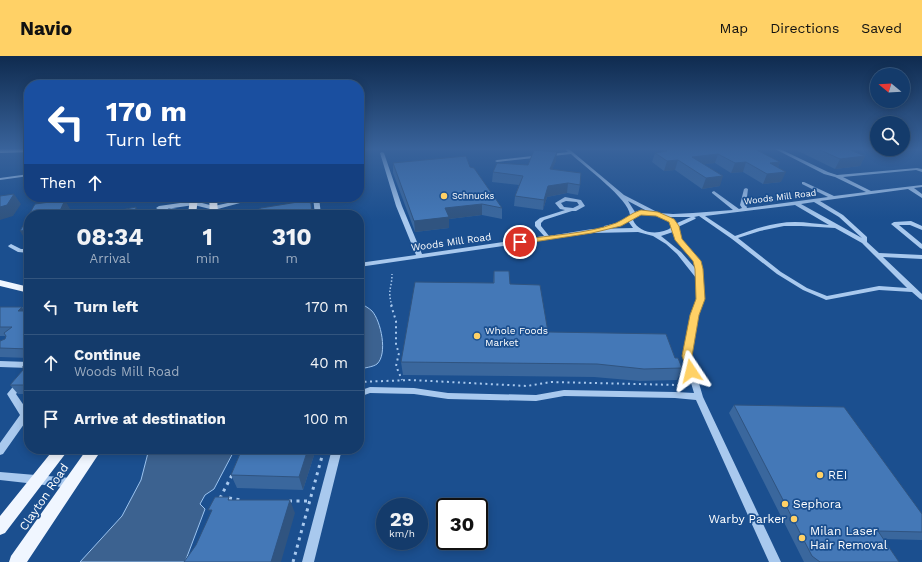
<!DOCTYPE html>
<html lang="en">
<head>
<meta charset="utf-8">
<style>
  body { margin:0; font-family:"Work Sans",sans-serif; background:#214673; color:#f1f3f6; height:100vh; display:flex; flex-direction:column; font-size:15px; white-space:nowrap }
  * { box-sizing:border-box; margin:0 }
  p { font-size:13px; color:#9dadc1 }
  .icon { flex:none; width:22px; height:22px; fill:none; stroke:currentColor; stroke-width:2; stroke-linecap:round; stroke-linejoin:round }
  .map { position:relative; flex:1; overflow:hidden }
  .panel { position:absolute; left:24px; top:154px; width:340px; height:244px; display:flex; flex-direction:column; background:#143b6b; border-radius:16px; box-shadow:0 2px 10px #0003,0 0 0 1px #33557e }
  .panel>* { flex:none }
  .top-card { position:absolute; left:24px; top:24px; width:340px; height:122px; border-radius:16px; box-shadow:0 2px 10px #0003,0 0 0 1px #33557e; background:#1a4fa0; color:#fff; overflow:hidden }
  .needle { width:26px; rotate:288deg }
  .controls { position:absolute; left:870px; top:12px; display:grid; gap:8px }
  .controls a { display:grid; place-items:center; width:40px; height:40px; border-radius:50%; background:#143b6b; box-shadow:0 2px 10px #0003,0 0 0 1px #33557e; font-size:20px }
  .speed { position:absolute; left:376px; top:442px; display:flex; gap:8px; font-size:20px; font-weight:700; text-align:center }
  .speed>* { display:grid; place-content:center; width:52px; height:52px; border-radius:50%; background:#143b6b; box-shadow:0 2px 10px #0003,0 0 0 1px #33557e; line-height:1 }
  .speed small { font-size:10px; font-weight:400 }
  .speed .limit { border:2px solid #111; border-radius:6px; background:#fff; color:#111 }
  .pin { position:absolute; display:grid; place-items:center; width:34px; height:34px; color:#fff; margin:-17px; border:2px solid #fff; border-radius:50%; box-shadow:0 1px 4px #0007 }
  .me { position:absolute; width:44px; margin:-22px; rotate:350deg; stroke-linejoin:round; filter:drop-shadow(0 0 3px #0008) }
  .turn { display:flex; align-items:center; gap:14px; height:84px; padding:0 16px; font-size:18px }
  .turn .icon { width:52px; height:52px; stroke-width:2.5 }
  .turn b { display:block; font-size:28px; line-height:34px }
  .then { display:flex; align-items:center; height:38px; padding:0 16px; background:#0003; gap:8px; font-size:15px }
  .eta { display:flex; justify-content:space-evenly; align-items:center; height:68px; text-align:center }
  .eta b { font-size:24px; font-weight:700; line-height:28px }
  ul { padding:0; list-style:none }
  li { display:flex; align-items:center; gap:12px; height:56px; padding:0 16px; border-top:1px solid #33557e }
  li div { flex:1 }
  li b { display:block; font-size:15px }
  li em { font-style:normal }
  header { display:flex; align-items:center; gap:24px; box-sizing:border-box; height:56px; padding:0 20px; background:#ffd166; color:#111 }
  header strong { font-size:19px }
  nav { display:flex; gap:22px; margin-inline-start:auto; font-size:14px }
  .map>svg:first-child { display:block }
</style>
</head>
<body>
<header>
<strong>Navio</strong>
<nav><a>Map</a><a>Directions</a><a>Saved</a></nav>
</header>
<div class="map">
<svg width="922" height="506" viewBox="0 0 922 506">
  <rect width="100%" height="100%" fill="#1b4f8f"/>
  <path fill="#3c6290" stroke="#9cc4f0" d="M 359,246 C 363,249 369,252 372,255 C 381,265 388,298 377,308 C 373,311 364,312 359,313 Z
    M 149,393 L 235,393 L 214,433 L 205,439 L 200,448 L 205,453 L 185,506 L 80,506 L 122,460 L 141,424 Z"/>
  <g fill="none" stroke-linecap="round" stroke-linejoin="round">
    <path stroke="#a9c9ee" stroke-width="1.5" stroke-dasharray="1.5 2" stroke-linecap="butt" d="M 392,250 C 387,233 392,233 392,218"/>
    <path stroke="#a9c9ee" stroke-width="2" stroke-dasharray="2 3.5" stroke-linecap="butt" d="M 391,249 L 396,265 L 396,289 L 399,297 L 396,310 L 402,324
      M 359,326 L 411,324 L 527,330 L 551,326 L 678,329"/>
    <path stroke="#a9c9ee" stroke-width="3" stroke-dasharray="3 4.5" stroke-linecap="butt" d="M 220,442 L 232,419
      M 229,442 L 241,444
      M 289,445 L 310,445
      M 293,506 L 324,393"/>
    <path fill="#a9c9ee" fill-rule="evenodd" d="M 565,93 L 569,93 L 624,139 L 659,157 L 673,158 L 693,157 L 733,154 L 712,137 L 712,136 L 714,135 L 739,153 L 742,152 L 740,149 L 744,133 L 746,132 L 748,133 L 746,149 L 747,152 L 828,141 L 802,128 L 802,126 L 804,126 L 834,140 L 866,136 L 835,121 L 824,118 L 777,94 L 776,93 L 780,93 L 828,116 L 837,119 L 917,112 L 922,113 L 922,116 L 916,114 L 843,121 L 871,135 L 922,129 L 922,131 L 914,132 L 922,138 L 922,142 L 908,133 L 820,145 L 843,159 L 867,181 L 867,186 L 879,197 L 922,199 L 922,203 L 883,201 L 922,238 L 922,244 L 920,243 L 912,236 L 879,234 L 826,244 L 824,243 L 803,234 L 777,218 L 732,183 L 699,160 L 694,161 L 696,162 L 695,163 L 678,171 L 682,184 L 699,204 L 702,213 L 703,243 L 699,259 L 691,300 L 703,341 L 781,506 L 769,506 L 696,344 L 675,342 L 564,340 L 536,345 L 448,343 L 414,338 L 370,337 L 359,341 L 359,335 L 370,331 L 414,332 L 448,337 L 536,339 L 564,334 L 675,336 L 694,337 L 683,300 L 691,259 L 697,243 L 696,222 L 677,198 L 666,188 L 653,180 L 638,176 L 592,177 L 359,211 L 359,207 L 416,199 L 396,150 L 380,97 L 382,96 L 384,97 L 402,150 L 422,198 L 544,180 L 535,170 L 535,166 L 540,162 L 565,154 L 560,153 L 555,147 L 565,141 L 581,144 L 585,150 L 576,155 L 572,155 L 544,164 L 541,167 L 541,170 L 549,180 L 592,173 L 633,172 L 628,165 L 621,169 L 604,172 L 604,170 L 617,167 L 630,159 C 629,143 585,111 571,98 L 497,106 L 495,105 L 497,104 L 568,96 ZM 566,145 L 577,146 L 579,149 L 573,152 L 564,151 L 561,147 ZM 628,145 L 647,155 L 641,154 L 635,156 ZM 814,146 L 839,161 L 862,182 L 801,148 ZM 795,149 L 829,169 C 818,168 806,166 795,166 C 774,166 754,173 735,180 L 705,160 ZM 642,158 C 653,158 663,160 671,167 L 672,171 C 660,180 639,178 633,164 L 635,160 ZM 670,161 L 691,161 L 677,167 ZM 784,170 L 801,170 L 835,172 L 862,187 L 907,232 L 879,230 L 827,240 L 807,232 L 781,216 L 738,182 L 760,175 ZM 673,176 C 679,192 692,197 696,213 L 681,196 L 661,180 Z
      M 29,118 L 29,120 L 0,124 L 0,122 Z
      M 215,141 L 249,142 L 313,141 L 310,143 L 249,146 L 218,143 Z
      M 313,141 L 319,141 L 321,159 L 315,159 Z
      M 194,145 L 214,150 L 237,145 L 240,147 L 214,154 L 194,149 L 159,154 L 156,152 L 159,150 Z
      M 169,152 L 185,154 L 195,159 L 188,159 L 182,157 L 167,155 L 167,153 Z
      M 911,165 L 922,170 L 922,174 L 910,169 L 899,169 L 922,188 L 922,193 L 920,192 L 891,168 L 894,166 Z
      M 11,188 L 21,193 L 29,193 L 29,197 L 18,196 L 9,191 L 8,190 Z
      M 0,251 L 29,252 L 29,256 L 0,255 Z
      M 0,305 L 29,306 L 29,312 L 0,311 Z
      M 29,314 L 29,322 L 16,338 L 27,354 L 29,354 L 29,361 L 3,398 L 0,399 L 0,387 L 20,359 L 7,338 L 26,315 Z
      M 332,393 L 342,393 L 314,506 L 302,506 Z
      M 0,416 L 71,422 L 75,424 L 76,427 L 75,430 L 71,432 L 0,424 Z"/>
    <path fill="#f0f6ff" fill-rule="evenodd" d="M 190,141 L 198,141 L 196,159 L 188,159 Z
      M 209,141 L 217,141 L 218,159 L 210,159 Z
      M 0,224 L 29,231 L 29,237 L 0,230 Z
      M 54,393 L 69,393 L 5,477 L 0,479 L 0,460 Z
      M 87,393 L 102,393 L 27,506 L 9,506 L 11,500 Z"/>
    <path fill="#fff" fill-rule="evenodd" d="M 0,93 L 29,93 L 29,96 L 0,97 Z"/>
  </g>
  <path fill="#3a679d" d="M 663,93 L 687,93 L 780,106 L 778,111 L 781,126 L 763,128 L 743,116 L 731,117 L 715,107 L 704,108 L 720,130 L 702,133 L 675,114 L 664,115 L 652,106 L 655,97 L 662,96 Z
    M 794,93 L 848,93 L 865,100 L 860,110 L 835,113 Z
    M 556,105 L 552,113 L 580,129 L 578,139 L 567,137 L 547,141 L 543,154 L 514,150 L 515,140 L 519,129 L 492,126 L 493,116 L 528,109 Z
    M 393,107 L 470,111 L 502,152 L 502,163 L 482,159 L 449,163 L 449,172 L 415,176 L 393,117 Z
    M 494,215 L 510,228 L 548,276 L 675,302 L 682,312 L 677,324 L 640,325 L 594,321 L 403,319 L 401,306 L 493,227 Z
    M 0,251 L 25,255 L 29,255 L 29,302 L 0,301 L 0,285 L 5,283 L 6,280 L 0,280 Z
    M 29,304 L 29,338 L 18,338 L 10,329 L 23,314 Z
    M 734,349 L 922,458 L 922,484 L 883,483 L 899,506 L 804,506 L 729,357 Z
    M 242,393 L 316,393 L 303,434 L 237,432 L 231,419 Z"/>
  <path fill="#305480" d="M 557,96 L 556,105 L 548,123 L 550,113 Z
    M 718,98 L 715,107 L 689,110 L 692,101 Z
    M 865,100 L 860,110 L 835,113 L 840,103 Z
    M 678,104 L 675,114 L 664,115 L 667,105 Z
    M 746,106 L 743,116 L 731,117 L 735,107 Z
    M 780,106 L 776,116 L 770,107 Z
    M 786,116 L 781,126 L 763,128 L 767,118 Z
    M 723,120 L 720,130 L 702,133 L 706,122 Z
    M 568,127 L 567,137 L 547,141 L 543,154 L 544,144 L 548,130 Z
    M 14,138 L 21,148 L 13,160 L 0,164 L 0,151 Z
    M 65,144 L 70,153 L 68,159 L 58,159 Z
    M 311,147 L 313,155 L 313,159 L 312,159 Z
    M 482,148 L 482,159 L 449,163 L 449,172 L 415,176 L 414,165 L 445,152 Z
    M 136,151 L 140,159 L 135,159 Z
    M 29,174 L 29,185 L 26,185 L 20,175 Z
    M 22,251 L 28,260 L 18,255 Z
    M 308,393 L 316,393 L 303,434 L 299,421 Z
    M 290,444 L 295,457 L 281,506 L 271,506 Z"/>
  <path fill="#4478b7" stroke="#305480" d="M 663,93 L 755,93 L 780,106 L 770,107 L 786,116 L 767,118 L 746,106 L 735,107 L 718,98 L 692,101 L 723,120 L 706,122 L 678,104 L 667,105 L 655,97 L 667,95 Z
    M 818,93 L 848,93 L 865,100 L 840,103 Z
    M 534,94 L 557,96 L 550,113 L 581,117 L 580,129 L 568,127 L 548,130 L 544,144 L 515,140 L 523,120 L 493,116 L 497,107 L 528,109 Z
    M 466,100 L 470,111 L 474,112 L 502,152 L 482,148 L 445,152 L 449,161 L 414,165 L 393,107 Z
    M 14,138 L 7,149 L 0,151 L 0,140 Z
    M 65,144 L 58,159 L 29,159 L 29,174 L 20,175 L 35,148 Z
    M 304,145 L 311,147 L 312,159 L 253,159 L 253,156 L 261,152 Z
    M 136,151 L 135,159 L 95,159 Z
    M 494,215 L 509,215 L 510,228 L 540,229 L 548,276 L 666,278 L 675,302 L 678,302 L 682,312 L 644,313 L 597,308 L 401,306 L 415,226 L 494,227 Z
    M 0,251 L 22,251 L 18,255 L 29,255 L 29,274 L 27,275 L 29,275 L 29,293 L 0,292 L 0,285 L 5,283 L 6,280 L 4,277 L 12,271 L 0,271 Z
    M 29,304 L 29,329 L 10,329 L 23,314 L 23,310 Z
    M 734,349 L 844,351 L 922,458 L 922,476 L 878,475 L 899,506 L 820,506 L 812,500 Z
    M 242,393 L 308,393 L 299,421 L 231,419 Z
    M 215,441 L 229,441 L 228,444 L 290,444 L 271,506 L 184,506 L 196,489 L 212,454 L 208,454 Z"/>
  <linearGradient id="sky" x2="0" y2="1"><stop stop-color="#0f2b4f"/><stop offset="0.57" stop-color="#39639b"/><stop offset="1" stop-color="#39639b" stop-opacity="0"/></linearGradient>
  <rect width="922" height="163" fill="url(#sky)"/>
  <path fill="#ffd166" stroke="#a68842" d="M 641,154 L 658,156 L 674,163 L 679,170 L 682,183 L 701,205 L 703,213 L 705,243 L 699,259 L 692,300 L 697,315 L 695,317 L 688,317 L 682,300 L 690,259 L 696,243 L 695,213 L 693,205 L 675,184 L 669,166 L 656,160 L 641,159 L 621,170 L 592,177 L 520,188 L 516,186 L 520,184 C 549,179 588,178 616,167 C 625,163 631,157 641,154 Z"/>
  <g fill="#ffd166" stroke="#1b4f8f" stroke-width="1.5">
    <circle cx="444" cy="140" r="4"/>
    <circle cx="477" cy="280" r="4"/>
    <circle cx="820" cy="419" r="4"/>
    <circle cx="785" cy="448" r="4"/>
    <circle cx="794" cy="463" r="4"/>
    <circle cx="802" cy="482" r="4"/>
  </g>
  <g text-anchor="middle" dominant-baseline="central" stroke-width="3.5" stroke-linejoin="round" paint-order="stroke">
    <g font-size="9" fill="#fff" stroke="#1b4f8f" text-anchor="start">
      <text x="452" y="140">Schnucks</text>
    </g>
    <g font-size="9" fill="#fff" stroke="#1b4f8f">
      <text transform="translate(780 141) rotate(-7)">Woods Mill Road</text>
    </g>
    <g font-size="10" fill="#fff" stroke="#1b4f8f">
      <text transform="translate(451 186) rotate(-8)">Woods Mill Road</text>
    </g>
    <g font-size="10" fill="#fff" stroke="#1b4f8f" text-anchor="start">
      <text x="485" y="274">Whole Foods<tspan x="485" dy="12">Market</tspan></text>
    </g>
    <g font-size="12" fill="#fff" stroke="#1b4f8f" text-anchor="start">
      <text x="828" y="419">REI</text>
      <text x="793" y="448">Sephora</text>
      <text x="786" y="463" text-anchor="end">Warby Parker</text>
      <text x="810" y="475">Milan Laser<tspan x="810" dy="14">Hair Removal</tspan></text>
    </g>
    <g font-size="12" fill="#fff" stroke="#1b4f8f">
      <text transform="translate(44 441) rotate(-56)">Clayton Road</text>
    </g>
  </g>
</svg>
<div class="controls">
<a><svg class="needle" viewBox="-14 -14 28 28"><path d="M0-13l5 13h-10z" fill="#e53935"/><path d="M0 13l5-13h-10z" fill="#9dadc1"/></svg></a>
<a><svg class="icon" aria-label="search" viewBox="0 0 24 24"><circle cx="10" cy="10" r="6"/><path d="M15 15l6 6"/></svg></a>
</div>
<div class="speed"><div>29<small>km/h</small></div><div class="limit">30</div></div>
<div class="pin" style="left:520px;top:186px;background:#d93025"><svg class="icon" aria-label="arrive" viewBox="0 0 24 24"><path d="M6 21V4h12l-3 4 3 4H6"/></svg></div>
<svg class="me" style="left:691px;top:315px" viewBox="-20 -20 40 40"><path d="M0-17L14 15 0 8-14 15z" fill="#ffd166" stroke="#fff" stroke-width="4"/></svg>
<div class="top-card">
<div class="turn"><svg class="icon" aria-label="left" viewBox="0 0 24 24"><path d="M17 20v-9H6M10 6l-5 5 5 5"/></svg><div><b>170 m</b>Turn left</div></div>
<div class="then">Then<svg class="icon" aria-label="ahead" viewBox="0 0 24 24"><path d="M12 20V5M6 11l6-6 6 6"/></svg></div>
</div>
<section class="panel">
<div class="eta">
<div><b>08:34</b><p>Arrival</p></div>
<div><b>1</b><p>min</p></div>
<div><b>310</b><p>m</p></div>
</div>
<ul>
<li><svg class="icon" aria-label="left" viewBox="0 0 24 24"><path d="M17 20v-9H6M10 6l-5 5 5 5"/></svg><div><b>Turn left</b></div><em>170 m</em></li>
<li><svg class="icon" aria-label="ahead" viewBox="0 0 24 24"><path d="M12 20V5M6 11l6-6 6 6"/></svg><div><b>Continue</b><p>Woods Mill Road</p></div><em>40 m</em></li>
<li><svg class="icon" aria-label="arrive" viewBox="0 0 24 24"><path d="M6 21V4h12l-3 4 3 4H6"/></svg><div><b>Arrive at destination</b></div><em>100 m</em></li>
</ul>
</section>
</div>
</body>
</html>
